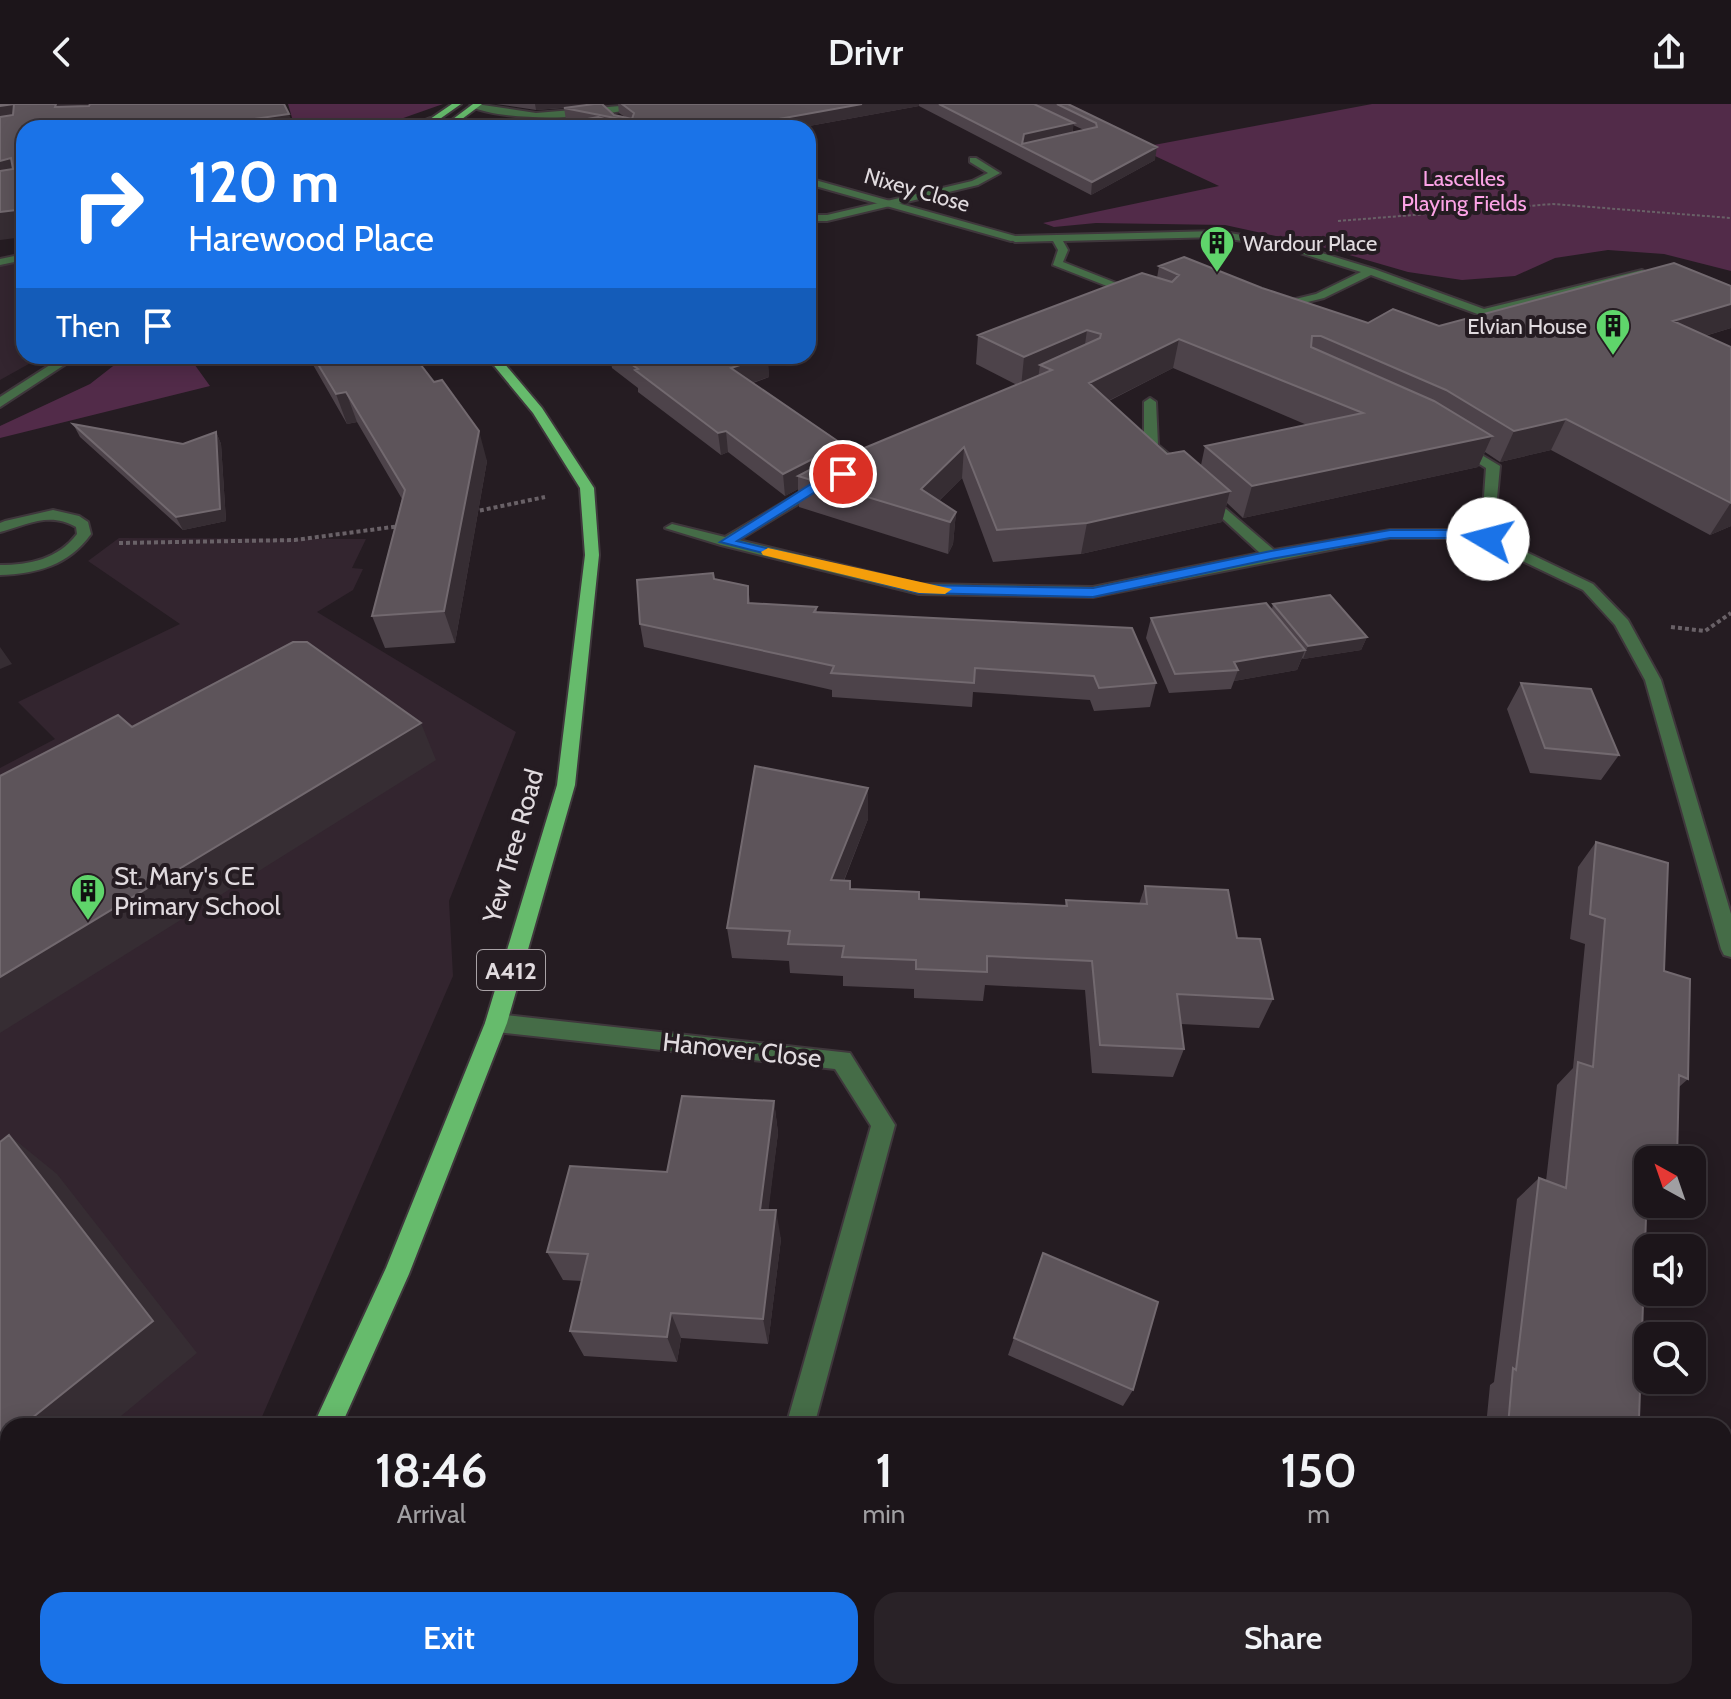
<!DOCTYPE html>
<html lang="en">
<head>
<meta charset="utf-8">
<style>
  body { margin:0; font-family:Cabin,sans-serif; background:#292227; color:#f1f3f6; height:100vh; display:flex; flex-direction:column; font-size:30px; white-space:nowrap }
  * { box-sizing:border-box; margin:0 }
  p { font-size:26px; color:#a09fa2 }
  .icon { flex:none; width:44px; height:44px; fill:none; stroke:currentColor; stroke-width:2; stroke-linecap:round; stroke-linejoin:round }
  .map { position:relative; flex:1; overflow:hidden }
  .drawer { position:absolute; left:0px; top:1314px; width:1732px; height:282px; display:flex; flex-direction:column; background:#1c151a; border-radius:24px 24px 0 0; box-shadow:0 4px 20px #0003,0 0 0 2px #3a3439 }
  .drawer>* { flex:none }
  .hud { position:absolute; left:16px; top:16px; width:800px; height:244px; border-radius:24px; box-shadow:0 4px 20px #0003,0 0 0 2px #3a3439; background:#1a73e8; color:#fff; overflow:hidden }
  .needle { width:52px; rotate:320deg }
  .buttons { position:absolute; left:1634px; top:1042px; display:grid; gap:16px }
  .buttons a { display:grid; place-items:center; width:72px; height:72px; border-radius:16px; background:#1c151a; box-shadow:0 4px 20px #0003,0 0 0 2px #3a3439; font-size:40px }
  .pin { position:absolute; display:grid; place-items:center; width:68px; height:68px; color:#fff; margin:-34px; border:4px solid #fff; border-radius:50%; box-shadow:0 2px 8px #0007 }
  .me { position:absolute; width:88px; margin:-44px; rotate:278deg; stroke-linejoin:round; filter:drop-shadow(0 0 6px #0008) }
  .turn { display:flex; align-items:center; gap:28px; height:168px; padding:0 40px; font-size:36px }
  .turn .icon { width:104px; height:104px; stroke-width:2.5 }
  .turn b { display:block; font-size:56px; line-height:68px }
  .then { display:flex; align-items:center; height:76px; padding:0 40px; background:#0003; gap:16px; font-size:30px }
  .eta { display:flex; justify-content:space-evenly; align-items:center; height:136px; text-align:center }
  .eta b { font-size:48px; font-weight:600; line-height:56px }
  .button { display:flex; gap:16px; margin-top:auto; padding:16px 40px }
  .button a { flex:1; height:92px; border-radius:24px; background:#1a73e8; color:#fff; font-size:32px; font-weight:600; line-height:92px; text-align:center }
  .button a+a { background:#292227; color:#f1f3f6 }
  header { display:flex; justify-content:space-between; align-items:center; height:104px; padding:0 40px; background:#1c151a; font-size:36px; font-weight:600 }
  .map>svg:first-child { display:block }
</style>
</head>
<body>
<header><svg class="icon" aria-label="back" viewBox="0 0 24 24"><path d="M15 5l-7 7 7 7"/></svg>Drivr<svg class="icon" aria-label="share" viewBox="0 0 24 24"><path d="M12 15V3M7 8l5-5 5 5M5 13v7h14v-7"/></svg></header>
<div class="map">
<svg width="1731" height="1595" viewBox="0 0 1731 1595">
  <rect width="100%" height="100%" fill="#251c22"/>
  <path fill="#33252f" d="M 24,155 L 24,252 L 43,252 L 0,276 L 0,160 Z
    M 119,434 L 366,435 L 352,464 L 363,465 L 353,486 L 317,508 L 516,628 L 449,797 L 453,872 L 258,1322 L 8,1322 L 8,1588 L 123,1588 L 120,1595 L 0,1595 L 0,664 L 55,635 L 18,598 L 180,520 L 88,457 Z"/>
  <path fill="#522b49" d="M 288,0 L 443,0 L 375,24 L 295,24 Z
    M 1372,0 L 1731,0 L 1731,167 L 1664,150 L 1608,146 L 1555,154 L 1515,172 L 1462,176 L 1408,168 L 1308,139 L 1225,121 L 1096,119 L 1054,123 L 1043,119 L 1219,82 L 1138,44 Z
    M 126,252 L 194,252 L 196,255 L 192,257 L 210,282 L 0,334 L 0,322 L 90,280 Z"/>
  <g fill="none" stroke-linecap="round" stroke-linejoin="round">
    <defs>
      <path id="service" d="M 970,54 L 976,54 L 1000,69 L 978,81 L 827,117 L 808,117 L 808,111 L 827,111 L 972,77 L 988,69 L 970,58 Z
        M 1218,127 L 1289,139 L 1374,165 L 1484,205 L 1642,166 L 1647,169 L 1483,212 L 1371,171 L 1324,194 L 1275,206 L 1269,203 L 1271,201 L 1316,190 L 1361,168 L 1284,144 L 1218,133 L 1063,137 L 1068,146 L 1063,158 L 1139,188 L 1140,190 L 1135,193 L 1053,161 L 1058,146 L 1053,137 L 1015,138 L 1010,135 L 1015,132 Z
        M 1460,338 L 1500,362 L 1493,438 L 1481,435 L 1486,364 L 1455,345 L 1453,342 Z
        M 985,1588 L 1019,1588 L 1016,1595 L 982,1595 Z
        M 1582,1588 L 1626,1588 L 1629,1595 L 1585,1595 Z"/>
      <path id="minor" d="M 476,0 L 536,9 L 644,0 C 611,16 503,19 470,2 Z
        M 430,14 L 433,18 L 417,24 L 405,24 Z
        M 808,74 L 1019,133 L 1020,135 L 1011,137 L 808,80 Z
        M 24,150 L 24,156 L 0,161 L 0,155 Z
        M 64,252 L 78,252 L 0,303 L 0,293 Z
        M 1150,294 L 1156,298 L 1158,341 L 1171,352 L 1171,358 L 1161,358 L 1144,342 L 1144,298 Z
        M 821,376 L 828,380 L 826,383 L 739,436 L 919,480 L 1093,483 L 1260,449 L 1199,393 L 1197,390 L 1204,386 L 1274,446 L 1390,426 L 1450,426 L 1493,432 L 1593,480 L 1628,516 L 1661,576 L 1731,810 L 1731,853 L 1724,851 L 1721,845 L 1645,576 L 1615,521 L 1583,486 L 1485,439 L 1450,434 L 1390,434 L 1093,493 L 919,490 L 721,441 L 665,424 L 672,420 L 725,433 Z
        M 53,406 L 79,412 L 88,418 L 91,430 C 69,461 37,470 0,471 L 0,461 C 30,461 58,455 77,430 L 76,423 C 50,407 26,421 0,428 L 0,419 L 5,417 Z
        M 496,910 L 850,949 L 895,1021 L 814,1322 L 786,1322 L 871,1022 L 835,965 L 496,928 L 488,925 L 485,919 L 488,913 Z
        M 712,1588 L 744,1588 L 742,1595 L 710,1595 Z"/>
      <path id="primary" d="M 452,0 L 461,0 L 427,24 L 417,24 Z
        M 473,0 L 482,0 L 450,24 L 441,24 Z
        M 486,252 L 498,252 L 542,304 L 594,384 L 599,451 L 575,681 L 507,919 L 409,1170 L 341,1322 L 313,1322 L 386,1164 L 485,919 L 557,681 L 585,451 L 580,384 L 533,309 Z
        M 190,1588 L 222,1588 L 219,1595 L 187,1595 Z"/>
    </defs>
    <use href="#service" stroke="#3f373c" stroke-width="4"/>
    <use href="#minor" stroke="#3f373c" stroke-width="4"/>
    <use href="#primary" stroke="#3f373c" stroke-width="4"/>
    <path stroke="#696167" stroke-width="2" stroke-dasharray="3 2" stroke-linecap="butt" d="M 1338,117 L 1553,100 L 1731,114"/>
    <path stroke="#696167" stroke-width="4" stroke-dasharray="4 3" stroke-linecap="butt" d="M 473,408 L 545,393
      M 119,439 L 295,436 L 400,422
      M 1671,523 L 1705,527 L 1731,509"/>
    <use href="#service" fill="#456c47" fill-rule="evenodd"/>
    <use href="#minor" fill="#456c47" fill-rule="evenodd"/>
    <use href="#primary" fill="#66bb6c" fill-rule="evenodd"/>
  </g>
  <path fill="#4d434a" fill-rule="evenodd" d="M 496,0 L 608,0 L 602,0 L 614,11 L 625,13 L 619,9 L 618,0 L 1068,0 L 1155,56 L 1091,91 L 919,2 L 798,24 L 539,24 L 574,18 L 566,16 L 564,4 L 536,6 ZM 1073,21 L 1084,26 L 1073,28 Z
    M 1159,162 L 1262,184 L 1368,219 L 1439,222 L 1731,182 L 1731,224 L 1705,232 L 1731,243 L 1731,422 L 1710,431 L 1551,346 L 1500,358 L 1485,348 L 1478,363 L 1243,414 L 1227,399 L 1222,418 L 1081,450 L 993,458 L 962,374 L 939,397 L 956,408 L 953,440 L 948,450 L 799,403 L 798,385 L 785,392 L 728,348 L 721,351 L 638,288 L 638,284 L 612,264 L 610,252 L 767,252 L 769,273 L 753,279 L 842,340 L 842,349 L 862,345 L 1017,281 L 976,260 L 978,231 L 1157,174 ZM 1173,264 L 1307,321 L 1205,342 L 1201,361 L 1167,350 L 1109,297 Z
    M 308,252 L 414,252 L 487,357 L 455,539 L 385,544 L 372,512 L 402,395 L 357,318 L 347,320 Z
    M 73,320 L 183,340 L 216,328 L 221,340 L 226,417 L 183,426 L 80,333 Z
    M 714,475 L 748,482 L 750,499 L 817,503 L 817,508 L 1156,579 L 1150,603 L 1094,607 L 1090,596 L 973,588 L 972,603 L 832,593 L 832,586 L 644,543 L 640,520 Z
    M 1273,500 L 1367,533 L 1361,546 L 1303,555 L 1302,554 L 1297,566 L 1234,577 L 1231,585 L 1169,589 L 1146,534 L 1151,514 L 1272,505 Z
    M 1521,579 L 1619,651 L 1601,676 L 1530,669 L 1507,605 Z
    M 868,684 L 868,715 L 844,777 L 851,785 L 919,795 L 1065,802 L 1066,796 L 1139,800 L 1145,782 L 1237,834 L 1273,895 L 1259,924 L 1181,920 L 1184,945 L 1173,973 L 1092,969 L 1085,886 L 985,881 L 983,897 L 914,894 L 914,885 L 843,882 L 843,872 L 790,869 L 789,857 L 732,854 L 727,824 Z
    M 1596,738 L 1664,867 L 1688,975 L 1679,983 L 1648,1056 L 1648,1100 L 1668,1100 L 1651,1114 L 1646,1112 L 1639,1315 L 1643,1322 L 1486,1322 L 1490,1281 L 1494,1278 L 1517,1095 L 1539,1074 L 1546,1077 L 1557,981 L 1573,964 L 1585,840 L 1570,835 L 1578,763 Z
    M 774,997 L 778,1029 L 768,1106 L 781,1135 L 768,1240 L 681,1234 L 677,1258 L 584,1252 L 570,1227 L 582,1177 L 563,1176 L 547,1148 Z
    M 1014,1234 L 1133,1286 L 1123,1302 L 1008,1251 Z
    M 1376,1588 L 1521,1588 L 1536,1595 L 1375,1595 Z"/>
  <path fill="#362d33" d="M 14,0 L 26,24 L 0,26 L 0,2 Z
    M 56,0 L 98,0 L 89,18 L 55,3 Z
    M 535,0 L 608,0 L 536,6 Z
    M 862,0 L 919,0 L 919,2 L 798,24 L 729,24 Z
    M 289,10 L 294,24 L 228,24 L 226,19 Z
    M 1074,19 L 1072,32 L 1022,43 L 1024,30 Z
    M 1157,43 L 1155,56 L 1091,91 L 1092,78 Z
    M 11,54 L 24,79 L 0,85 L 0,57 Z
    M 24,105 L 24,133 L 0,136 L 0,108 Z
    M 1731,200 L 1731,224 L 1657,246 L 1673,217 Z
    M 1087,226 L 1083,255 L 1040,261 L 1038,275 L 1021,283 L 1024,253 Z
    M 1179,235 L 1173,264 L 1084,309 L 1089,279 Z
    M 768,252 L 769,273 L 733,285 L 731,264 Z
    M 346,288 L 357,318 L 347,320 L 336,290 Z
    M 1566,315 L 1551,346 L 1500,358 L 1514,327 Z
    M 479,327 L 487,357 L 455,539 L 444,507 Z
    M 726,327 L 728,348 L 721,351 L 718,329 Z
    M 216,328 L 221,340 L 226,417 L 183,426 L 176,413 Z
    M 1492,332 L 1478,363 L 1243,414 L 1252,382 Z
    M 842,340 L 842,362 L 798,372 L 798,385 L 785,392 L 783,370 Z
    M 964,343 L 962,374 L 925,410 L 921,385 Z
    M 1230,387 L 1222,418 L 1081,450 L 1087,419 Z
    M 1731,399 L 1731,422 L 1710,431 L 1730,400 Z
    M 956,408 L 953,440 L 948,450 L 950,418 Z
    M 1367,533 L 1361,546 L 1303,555 L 1308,542 Z
    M 0,543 L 12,560 L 0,565 Z
    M 1305,546 L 1297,566 L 1234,577 L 1238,566 L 1234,558 Z
    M 421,619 L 436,656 L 0,929 L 0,873 Z
    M 868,684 L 868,715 L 832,806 L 831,776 Z
    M 774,997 L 778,1029 L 765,1135 L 760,1106 Z
    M 9,1031 L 57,1070 L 197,1249 L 109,1322 L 22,1322 Z
    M 776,1106 L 781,1135 L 768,1240 L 763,1215 Z
    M 671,1209 L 681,1234 L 677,1258 L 667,1233 Z
    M 8,1333 L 8,1456 L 0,1463 L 0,1340 Z
    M 675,1588 L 688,1588 L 687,1595 L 674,1595 Z"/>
  <path fill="#5d545a" stroke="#72696f" stroke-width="2" d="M 0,0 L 56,0 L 55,3 L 89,2 L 90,0 L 284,0 L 289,10 L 226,19 L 233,24 L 24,24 L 24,105 L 0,108 L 0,67 L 13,65 L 11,54 L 0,57 L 0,13 L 13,11 L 14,0 L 0,2 Z
    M 594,0 L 602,0 L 614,11 L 632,15 L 634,9 L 622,0 L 862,0 L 729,24 L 666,24 L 564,4 Z
    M 939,0 L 1034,0 L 1074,19 L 1024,30 L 1022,40 L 1097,23 L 1096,19 L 1057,0 L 1068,0 L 1157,43 L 1092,78 Z
    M 598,13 L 631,24 L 539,24 Z
    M 1184,153 L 1262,184 L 1368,219 L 1393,205 L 1439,222 L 1674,159 L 1731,182 L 1731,200 L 1673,217 L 1731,243 L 1731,399 L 1566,315 L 1514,327 L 1446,286 L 1321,232 L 1312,232 L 1311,243 L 1434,297 L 1492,332 L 1252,382 L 1205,342 L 1363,309 L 1179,235 L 1089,279 L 1167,350 L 1184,347 L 1230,387 L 1087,419 L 997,426 L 964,343 L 921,385 L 956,408 L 950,418 L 798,372 L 857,341 L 862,345 L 1052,266 L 1040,261 L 1100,234 L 1101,230 L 1087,226 L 1024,253 L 978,231 L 1142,169 L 1172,178 L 1179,171 L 1159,162 Z
    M 313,252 L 414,252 L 434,278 L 442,276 L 479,327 L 444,507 L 372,512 L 405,386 L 346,288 L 336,290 Z
    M 620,252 L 767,252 L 731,264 L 842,340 L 783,370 L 726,327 L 718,329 L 635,266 L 638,265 Z
    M 73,320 L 183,340 L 216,328 L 220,405 L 176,413 Z
    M 713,469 L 714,475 L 748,482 L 748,499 L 817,503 L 814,508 L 1132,524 L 1156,579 L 1099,584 L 1094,572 L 975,564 L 974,579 L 831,569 L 834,562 L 640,520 L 637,476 Z
    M 1330,491 L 1367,533 L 1308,542 L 1273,500 Z
    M 1266,499 L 1305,546 L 1234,558 L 1238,566 L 1175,570 L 1151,514 Z
    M 293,538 L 307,538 L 421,619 L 0,873 L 0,672 L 118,611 L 132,623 Z
    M 1521,579 L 1591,585 L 1619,651 L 1545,644 Z
    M 755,662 L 868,684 L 831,776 L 850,777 L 850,785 L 919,788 L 919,795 L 1067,802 L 1066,796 L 1147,800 L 1145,782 L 1228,786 L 1237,834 L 1260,835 L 1273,895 L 1177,890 L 1184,945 L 1100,941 L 1092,857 L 987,852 L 987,868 L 916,865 L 916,856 L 842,853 L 844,842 L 788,840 L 790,827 L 727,824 Z
    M 1596,738 L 1668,759 L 1664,867 L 1690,875 L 1688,975 L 1679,971 L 1677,1056 L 1648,1056 L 1639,1315 L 1643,1317 L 1643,1322 L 1508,1322 L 1513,1264 L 1516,1266 L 1539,1074 L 1566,1084 L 1578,958 L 1593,963 L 1605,815 L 1590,810 Z
    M 682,992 L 774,997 L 760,1106 L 776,1106 L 763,1215 L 671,1209 L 667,1233 L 570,1227 L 588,1150 L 547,1148 L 570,1062 L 667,1068 Z
    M 9,1031 L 153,1217 L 22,1322 L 8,1322 L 8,1333 L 0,1340 L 0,1038 Z
    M 1043,1149 L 1158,1198 L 1133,1286 L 1014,1234 Z
    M 438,1588 L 675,1588 L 674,1595 L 436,1595 Z
    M 855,1588 L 944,1588 L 942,1595 L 853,1595 Z
    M 1407,1588 L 1521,1588 L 1536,1595 L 1406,1595 Z"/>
  <path fill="#1a73e8" stroke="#114b97" stroke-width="2" d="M 843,367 L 849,370 L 847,373 L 820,385 L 737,437 L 919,481 L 1093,484 L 1271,447 L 1390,426 L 1450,426 L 1494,435 L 1488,439 L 1450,434 L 1390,434 L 1271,455 L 1093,493 L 919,489 L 720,438 L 811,380 Z"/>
  <path fill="#f59e0b" d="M 768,444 L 952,485 L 945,490 L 919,489 L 763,451 L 761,448 Z"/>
  <defs>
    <symbol id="building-pin" viewBox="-11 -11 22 30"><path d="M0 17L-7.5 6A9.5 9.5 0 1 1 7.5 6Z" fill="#5fd56b" stroke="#251c22"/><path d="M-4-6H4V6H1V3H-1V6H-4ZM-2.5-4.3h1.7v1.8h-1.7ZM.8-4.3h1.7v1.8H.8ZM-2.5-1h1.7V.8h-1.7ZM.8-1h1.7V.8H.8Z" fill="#111"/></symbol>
  </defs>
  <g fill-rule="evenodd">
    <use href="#building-pin" x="1197" y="119" width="40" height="54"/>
    <use href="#building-pin" x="1593" y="202" width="40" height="54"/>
    <use href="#building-pin" x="68" y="767" width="40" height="54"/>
  </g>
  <g text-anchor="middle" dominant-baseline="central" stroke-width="8" stroke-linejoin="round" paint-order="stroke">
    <g font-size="22" fill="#fca3e6" stroke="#251c22">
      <text x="1464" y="74">Lascelles<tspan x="1464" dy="25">Playing Fields</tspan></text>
    </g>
    <g font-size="22" fill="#e1dbdf" stroke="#251c22">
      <text transform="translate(917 86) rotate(16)">Nixey Close</text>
    </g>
    <g font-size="22" fill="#e1dbdf" stroke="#251c22" text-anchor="start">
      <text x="1243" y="139">Wardour Place</text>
      <text x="1587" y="222" text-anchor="end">Elvian House</text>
    </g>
    <rect fill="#251c22" stroke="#a9a2a6" stroke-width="2" x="477" y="846" width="68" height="40" rx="6"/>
    <g font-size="24" font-weight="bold" fill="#e1dbdf">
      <text x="511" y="866">A412</text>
    </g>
    <g font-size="26" fill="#e1dbdf" stroke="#251c22">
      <text transform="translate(513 742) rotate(-74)">Yew Tree Road</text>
      <text transform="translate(742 946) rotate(6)">Hanover Close</text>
    </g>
    <g font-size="26" fill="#e1dbdf" stroke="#251c22" text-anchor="start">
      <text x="114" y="772">St. Mary's CE<tspan x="114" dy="30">Primary School</tspan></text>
    </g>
  </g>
</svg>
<div class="buttons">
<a><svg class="needle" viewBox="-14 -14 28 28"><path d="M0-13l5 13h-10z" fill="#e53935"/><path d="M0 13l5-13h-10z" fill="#a09fa2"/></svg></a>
<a><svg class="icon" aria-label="sound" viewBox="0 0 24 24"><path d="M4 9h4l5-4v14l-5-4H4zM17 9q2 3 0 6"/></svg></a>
<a><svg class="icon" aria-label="search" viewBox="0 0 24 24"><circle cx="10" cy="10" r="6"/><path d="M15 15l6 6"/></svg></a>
</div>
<div class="pin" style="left:843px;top:370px;background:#d93025"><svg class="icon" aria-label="arrive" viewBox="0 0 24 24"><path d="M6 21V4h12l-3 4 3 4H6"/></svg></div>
<svg class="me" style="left:1488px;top:435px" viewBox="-20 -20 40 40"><circle r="19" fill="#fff"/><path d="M0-13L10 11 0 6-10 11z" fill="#1a73e8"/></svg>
<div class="hud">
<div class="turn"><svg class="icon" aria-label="right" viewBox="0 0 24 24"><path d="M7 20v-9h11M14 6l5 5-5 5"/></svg><div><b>120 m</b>Harewood Place</div></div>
<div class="then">Then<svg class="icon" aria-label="arrive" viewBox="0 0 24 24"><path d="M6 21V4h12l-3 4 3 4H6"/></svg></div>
</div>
<section class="drawer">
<div class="eta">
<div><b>18:46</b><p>Arrival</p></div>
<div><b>1</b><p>min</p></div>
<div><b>150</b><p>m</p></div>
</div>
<div class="button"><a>Exit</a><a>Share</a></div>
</section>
</div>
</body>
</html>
